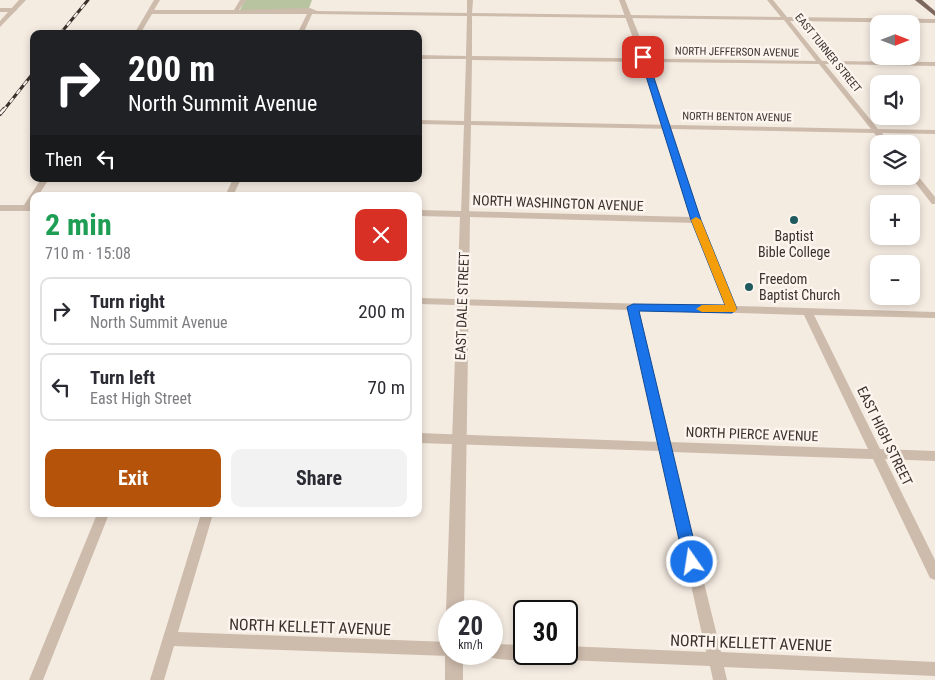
<!DOCTYPE html>
<html lang="en">
<head>
<meta charset="utf-8">
<style>
  body { margin:0; font-family:"Roboto Condensed",sans-serif; background:#f2f2f3; color:#2b2b33; height:100vh; display:flex; flex-direction:column; font-size:19px; white-space:nowrap }
  * { box-sizing:border-box; margin:0 }
  p { font-size:16px; color:#7c7c81 }
  .icon { flex:none; width:28px; height:28px; fill:none; stroke:currentColor; stroke-width:2; stroke-linecap:round; stroke-linejoin:round }
  .map { position:relative; flex:1; overflow:hidden }
  .sheet { position:absolute; left:30px; top:192px; width:392px; height:325px; display:flex; flex-direction:column; background:#fff; border-radius:10px; box-shadow:0 2px 8px #0003 }
  .sheet>* { flex:none }
  .hud { position:absolute; left:30px; top:30px; width:392px; height:152px; border-radius:10px; box-shadow:0 2px 8px #0003; background:#202124; color:#fff; overflow:hidden }
  .needle { width:32px; rotate:90deg }
  .tools { position:absolute; left:870px; top:15px; display:grid; gap:10px }
  .tools a { display:grid; place-items:center; width:50px; height:50px; border-radius:10px; background:#fff; box-shadow:0 2px 8px #0003; font-size:25px }
  .speed { position:absolute; left:438px; top:600px; display:flex; gap:10px; font-size:25px; font-weight:700; text-align:center }
  .speed>* { display:grid; place-content:center; width:65px; height:65px; border-radius:50%; background:#fff; box-shadow:0 2px 8px #0003; line-height:1 }
  .speed small { font-size:12px; font-weight:400 }
  .speed .limit { border:2px solid #111; border-radius:8px; background:#fff; color:#111 }
  .pin { position:absolute; display:grid; place-items:center; width:42px; height:42px; color:#fff; margin:-21px; border-radius:10px; box-shadow:0 2px 8px #0006 }
  .me { position:absolute; width:55px; margin:-28px; rotate:347deg; stroke-linejoin:round; filter:drop-shadow(0 0 4px #0008) }
  .turn { display:flex; align-items:center; gap:18px; height:105px; padding:0 15px; font-size:22px }
  .turn .icon { width:65px; height:65px; stroke-width:2.5 }
  .turn b { display:block; font-size:35px; line-height:42px }
  .then { display:flex; align-items:center; height:48px; padding:0 15px; background:#0003; gap:10px; font-size:19px }
  .round { display:grid; place-items:center; flex:none; width:52px; height:52px; border-radius:10px; background:#f2f2f3 }
  .head { display:flex; align-items:center; justify-content:space-between; height:85px; padding:0 15px }
  h1 { font-size:30px; font-weight:700; line-height:38px; color:#1e9e55 }
  .action { display:flex; gap:10px; margin-top:auto; padding:10px 15px }
  .action a { flex:1; height:58px; border-radius:10px; background:#b45309; color:#fff; font-size:20px; font-weight:700; line-height:58px; text-align:center }
  .action a+a { background:#f2f2f3; color:#2b2b33 }
  ul { padding:0; list-style:none }
  li { display:flex; align-items:center; gap:15px; height:68px; margin:0 10px 8px; padding:0 5px; border:2px solid #e1e1e2; border-radius:10px }
  li div { flex:1 }
  li b { display:block; font-size:19px }
  li em { font-style:normal }
  .map>svg:first-child { display:block }
</style>
</head>
<body>
<div class="map">
<svg width="935" height="680" viewBox="0 0 935 680">
  <rect width="100%" height="100%" fill="#f4ebe1"/>
  <path fill="#b8c4a0" d="M 245,0 L 312,0 L 309,8 L 301,10 L 240,10 Z"/>
  <g fill="none" stroke-linecap="round" stroke-linejoin="round">
    <path fill="#cdbbac" fill-rule="evenodd" d="M 154,0 L 160,0 L 154,10 L 234,10 L 240,0 L 246,0 L 239,10 L 310,8 L 317,11 L 467,13 L 467,0 L 473,0 L 472,13 L 781,17 L 767,0 L 773,0 L 787,17 L 935,19 L 935,23 L 790,21 L 822,61 L 935,62 L 935,66 L 825,64 L 878,129 L 935,130 L 935,134 L 882,133 L 890,144 L 883,144 L 874,133 L 471,125 L 469,214 L 465,216 L 461,214 L 464,125 L 419,124 L 419,120 L 464,121 L 466,59 L 419,59 L 419,55 L 466,56 L 467,16 L 312,14 L 303,34 L 297,34 L 307,14 L 152,14 L 140,34 L 134,34 ZM 472,16 L 784,20 L 816,61 L 472,56 ZM 472,60 L 819,64 L 871,129 L 471,121 Z
      M 0,8 L 14,8 L 17,10 L 14,12 L 0,12 Z
      M 911,171 L 914,171 L 935,197 L 935,204 L 932,204 L 910,176 L 911,176 Z
      M 41,179 L 49,179 L 38,196 L 34,196 L 34,202 L 29,210 L 23,210 L 22,208 Z
      M 233,179 L 241,179 L 233,196 L 225,196 Z
      M 693,218 L 699,218 L 700,220 L 735,306 L 935,312 L 935,318 L 814,315 L 880,449 L 935,451 L 935,461 L 885,459 L 935,560 L 935,580 L 930,578 L 873,459 L 672,452 L 721,652 L 935,662 L 935,676 L 724,667 L 727,680 L 713,680 L 710,666 L 566,660 L 561,658 L 559,654 L 566,654 L 566,646 L 706,652 L 661,451 L 419,443 L 419,433 L 659,442 L 629,310 L 419,304 L 419,298 L 725,306 L 692,220 ZM 639,310 L 804,315 L 868,449 L 670,442 Z
      M 97,514 L 109,514 L 43,680 L 29,680 Z
      M 201,514 L 213,514 L 178,632 L 449,642 L 449,654 L 454,654 L 449,656 L 174,646 L 164,680 L 150,680 Z
      M 491,644 L 524,645 L 524,654 L 530,654 L 529,657 C 518,662 497,660 486,656 L 485,654 L 491,654 Z"/>
    <path fill="#cdbbac" fill-rule="evenodd" d="M 19,0 L 26,0 L 0,27 L 0,21 Z
      M 619,0 L 625,0 L 649,60 L 701,220 L 696,223 L 470,217 L 464,611 L 449,611 L 449,617 L 446,611 L 460,217 L 419,216 L 419,210 L 690,217 L 641,60 Z
      M 0,205 L 34,205 L 34,211 L 0,211 Z
      M 449,647 L 449,654 L 463,654 L 463,680 L 445,680 L 445,654 Z"/>
    <path fill="#7d675c" fill-rule="evenodd" d="M 915,0 L 922,0 L 935,11 L 935,16 Z"/>
    <defs>
      <path id="rail-far1" d="M 60,34 L 88,0
        M 3,111 L 34,72"/>
      <path id="rail" d="M 0,114 L 4,109"/>
    </defs>
    <use href="#rail-far1" stroke="#3b302b" stroke-width="3"/>
    <use href="#rail" stroke="#3b302b" stroke-width="4"/>
    <use href="#rail-far1" stroke="#fbf5ee" stroke-width="2" stroke-dasharray="5.5" stroke-linecap="butt"/>
    <use href="#rail" stroke="#fbf5ee" stroke-width="2.5" stroke-dasharray="8" stroke-linecap="butt"/>
  </g>
  <path fill="#1a73e8" stroke="#114b97" d="M 643,55 L 647,57 L 701,220 L 737,309 L 732,313 L 639,311 L 699,562 L 697,567 L 692,569 L 686,567 L 684,562 L 627,307 L 633,304 L 725,305 L 691,220 L 640,57 Z"/>
  <path fill="#f59e0b" d="M 696,217 L 701,220 L 737,309 L 735,312 L 702,312 L 696,309 L 702,305 L 725,305 L 691,220 Z"/>
  <g fill="#1f5a5e" stroke="#fbf5ee" stroke-width="2">
    <circle cx="794" cy="220" r="5"/>
    <circle cx="749" cy="287" r="5"/>
  </g>
  <g text-anchor="middle" dominant-baseline="central" stroke-width="5" stroke-linejoin="round" paint-order="stroke">
    <g font-size="11" fill="#3b302b" stroke="#fbf5ee">
      <text transform="translate(737 52) rotate(1)">NORTH JEFFERSON AVENUE</text>
      <text transform="translate(828 53) rotate(51)">EAST TURNER STREET</text>
      <text transform="translate(737 117) rotate(1)">NORTH BENTON AVENUE</text>
    </g>
    <g font-size="14" fill="#3b302b" stroke="#fbf5ee">
      <text transform="translate(558 203) rotate(2)">NORTH WASHINGTON AVENUE</text>
      <text transform="translate(462 306) rotate(-88)">EAST DALE STREET</text>
      <text transform="translate(752 434) rotate(2)">NORTH PIERCE AVENUE</text>
      <text transform="translate(885 436) rotate(64)">EAST HIGH STREET</text>
    </g>
    <g font-size="14" fill="#3b302b" stroke="#fbf5ee">
      <text x="794" y="236">Baptist<tspan x="794" dy="16">Bible College</tspan></text>
      <text x="759" y="279" text-anchor="start">Freedom<tspan x="759" dy="16">Baptist Church</tspan></text>
    </g>
    <g font-size="16" fill="#3b302b" stroke="#fbf5ee">
      <text transform="translate(310 627) rotate(2)">NORTH KELLETT AVENUE</text>
      <text transform="translate(751 643) rotate(2)">NORTH KELLETT AVENUE</text>
    </g>
  </g>
</svg>
<div class="tools">
<a><svg class="needle" viewBox="-14 -14 28 28"><path d="M0-13l5 13h-10z" fill="#e53935"/><path d="M0 13l5-13h-10z" fill="#7c7c81"/></svg></a>
<a><svg class="icon" aria-label="sound" viewBox="0 0 24 24"><path d="M4 9h4l5-4v14l-5-4H4zM17 9q2 3 0 6"/></svg></a>
<a><svg class="icon" aria-label="layers" viewBox="0 0 24 24"><path d="M12 4l9 5-9 5-9-5zM3 14l9 5 9-5"/></svg></a>
<a>+</a>
<a>−</a>
</div>
<div class="speed"><div>20<small>km/h</small></div><div class="limit">30</div></div>
<div class="pin" style="left:643px;top:57px;background:#d93025"><svg class="icon" aria-label="arrive" viewBox="0 0 24 24"><path d="M6 21V4h12l-3 4 3 4H6"/></svg></div>
<svg class="me" style="left:692px;top:562px" viewBox="-20 -20 40 40"><circle r="17" fill="#1a73e8" stroke="#fff" stroke-width="3"/><path d="M0-11L8 9 0 5-8 9z" fill="#fff"/></svg>
<div class="hud">
<div class="turn"><svg class="icon" aria-label="right" viewBox="0 0 24 24"><path d="M7 20v-9h11M14 6l5 5-5 5"/></svg><div><b>200 m</b>North Summit Avenue</div></div>
<div class="then">Then<svg class="icon" aria-label="left" viewBox="0 0 24 24"><path d="M17 20v-9H6M10 6l-5 5 5 5"/></svg></div>
</div>
<section class="sheet">
<div class="head"><div><h1>2 min</h1><p>710 m · 15:08</p></div><a class="round" style="background:#d93025;color:#fff"><svg class="icon" aria-label="close" viewBox="0 0 24 24"><path d="M6 6l12 12M18 6L6 18"/></svg></a></div>
<ul>
<li><svg class="icon" aria-label="right" viewBox="0 0 24 24"><path d="M7 20v-9h11M14 6l5 5-5 5"/></svg><div><b>Turn right</b><p>North Summit Avenue</p></div><em>200 m</em></li>
<li><svg class="icon" aria-label="left" viewBox="0 0 24 24"><path d="M17 20v-9H6M10 6l-5 5 5 5"/></svg><div><b>Turn left</b><p>East High Street</p></div><em>70 m</em></li>
</ul>
<div class="action"><a>Exit</a><a>Share</a></div>
</section>
</div>
</body>
</html>
